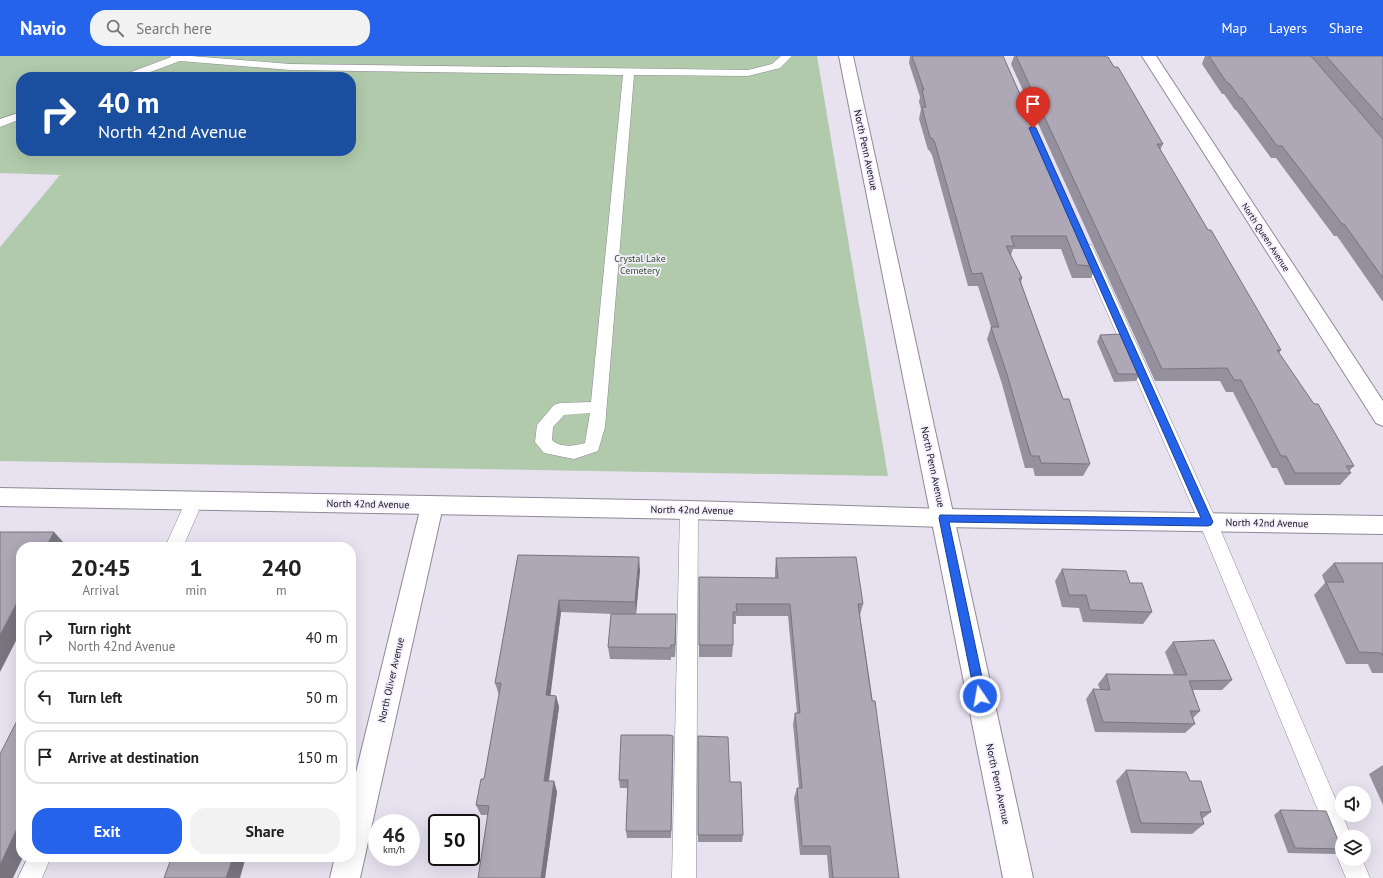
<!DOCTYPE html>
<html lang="en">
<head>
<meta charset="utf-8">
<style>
  body { margin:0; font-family:"PT Sans",sans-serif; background:#f2f2f2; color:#222; height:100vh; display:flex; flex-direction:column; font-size:15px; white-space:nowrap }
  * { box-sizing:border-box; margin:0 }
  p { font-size:13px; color:#767676 }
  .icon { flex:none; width:22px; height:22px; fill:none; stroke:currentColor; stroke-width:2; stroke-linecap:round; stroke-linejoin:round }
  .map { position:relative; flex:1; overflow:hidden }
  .sheet { position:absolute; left:16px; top:486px; width:340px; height:320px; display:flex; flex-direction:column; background:#fff; border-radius:16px; box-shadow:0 4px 16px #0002 }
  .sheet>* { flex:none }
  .guide { position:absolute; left:16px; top:16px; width:340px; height:84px; border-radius:16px; box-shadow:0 4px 16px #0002; background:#1a4fa0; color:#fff; overflow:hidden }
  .fabs { position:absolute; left:1335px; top:730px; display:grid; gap:8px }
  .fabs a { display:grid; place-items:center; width:36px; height:36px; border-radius:50%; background:#fff; box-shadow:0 4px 16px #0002; font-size:20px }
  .speed { position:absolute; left:368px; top:758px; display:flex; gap:8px; font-size:20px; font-weight:700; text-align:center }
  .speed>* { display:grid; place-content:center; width:52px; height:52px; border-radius:50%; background:#fff; box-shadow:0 4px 16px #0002; line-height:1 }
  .speed small { font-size:10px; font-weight:400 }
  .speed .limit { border:2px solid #111; border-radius:6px; background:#fff; color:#111 }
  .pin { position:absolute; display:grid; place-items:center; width:34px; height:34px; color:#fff; margin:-41px -17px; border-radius:50% 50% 50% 0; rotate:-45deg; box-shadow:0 0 4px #0007 }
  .pin .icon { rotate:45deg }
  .me { position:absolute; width:44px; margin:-22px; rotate:348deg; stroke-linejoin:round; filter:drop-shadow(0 0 3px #0008) }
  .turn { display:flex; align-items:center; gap:14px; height:84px; padding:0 16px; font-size:18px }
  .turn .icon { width:52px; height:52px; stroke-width:2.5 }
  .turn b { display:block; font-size:28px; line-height:34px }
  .eta { display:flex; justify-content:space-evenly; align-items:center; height:68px; text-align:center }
  .eta b { font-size:24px; font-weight:700; line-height:28px }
  .cta { display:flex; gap:8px; margin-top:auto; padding:8px 16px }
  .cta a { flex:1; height:46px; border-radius:16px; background:#2563eb; color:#fff; font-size:16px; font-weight:700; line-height:46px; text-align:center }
  .cta a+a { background:#f2f2f2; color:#222 }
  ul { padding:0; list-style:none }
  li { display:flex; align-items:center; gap:12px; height:54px; margin:0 8px 6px; padding:0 8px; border:2px solid #e0e0e0; border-radius:16px }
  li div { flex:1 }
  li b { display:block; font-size:15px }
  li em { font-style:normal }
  header { display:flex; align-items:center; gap:24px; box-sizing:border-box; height:56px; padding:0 20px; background:#2563eb; color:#fff }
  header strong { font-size:19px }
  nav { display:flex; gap:22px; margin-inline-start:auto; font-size:14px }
  .search { width:280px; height:36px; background:#f2f2f2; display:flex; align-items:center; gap:10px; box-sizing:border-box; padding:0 14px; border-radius:16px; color:#767676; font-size:15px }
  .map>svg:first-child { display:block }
</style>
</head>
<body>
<header>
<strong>Navio</strong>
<div class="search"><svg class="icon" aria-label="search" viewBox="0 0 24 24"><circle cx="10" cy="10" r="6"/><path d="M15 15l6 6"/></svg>Search here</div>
<nav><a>Map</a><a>Layers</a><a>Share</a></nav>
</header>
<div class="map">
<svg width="1383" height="822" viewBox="0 0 1383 822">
  <rect width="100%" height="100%" fill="#e7e1f0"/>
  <path fill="#b1caab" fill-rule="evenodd" d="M 0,0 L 817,0 L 888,420 L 0,405 L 0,191 L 60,119 L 0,117 ZM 21,21 L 351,21 L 351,95 L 21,95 Z"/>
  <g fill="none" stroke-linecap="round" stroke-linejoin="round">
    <defs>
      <path id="service" d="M 170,0 L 191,0 L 290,8 L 748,14 L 772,8 L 781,0 L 792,0 L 780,12 L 748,20 L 634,19 L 605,371 L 598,395 L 574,403 L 544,397 L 535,386 L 537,369 L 554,349 L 560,347 L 591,346 L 623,19 L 290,14 L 180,5 L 137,21 L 121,21 L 123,19 L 171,1 ZM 590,357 L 585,387 C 575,390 560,392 552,384 L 553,371 L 564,359 Z
        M 21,56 L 21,63 L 0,71 L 0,63 Z
        M 1086,188 L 1091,189 L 1093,192 L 1217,466 L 1350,777 L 1352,781 L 1342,781 L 1342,803 L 1362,803 L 1370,822 L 1346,822 L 1338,803 L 1341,796 L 1334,793 L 1199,466 L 1079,192 L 1081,189 Z
        M 194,438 L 200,440 L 203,445 L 183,491 L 165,491 L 188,440 Z
        M 689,447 L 695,449 L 698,454 L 696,822 L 672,822 L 680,454 L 683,449 Z
        M 28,801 L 51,801 L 42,822 L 18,822 Z"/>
      <path id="minor" d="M 1142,0 L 1156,0 L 1383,345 L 1383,370 L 1376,367 Z
        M 432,441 L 440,444 L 443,450 L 360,822 L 330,822 L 335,801 L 351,801 L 351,737 L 421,450 L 424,444 Z"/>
      <path id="tertiary" d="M 0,432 L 689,445 L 944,453 L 1383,460 L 1383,478 L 944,471 L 689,463 L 0,450 Z"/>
      <path id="secondary" d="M 839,0 L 853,0 L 1033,822 L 1003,822 Z"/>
    </defs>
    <use href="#service" stroke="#8f8997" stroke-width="1"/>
    <use href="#minor" stroke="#8f8997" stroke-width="2"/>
    <use href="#tertiary" stroke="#8f8997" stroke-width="2"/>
    <use href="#secondary" stroke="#8f8997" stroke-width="2"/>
    <use href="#service" fill="#fff" fill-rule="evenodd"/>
    <use href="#minor" fill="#fff" fill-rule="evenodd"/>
    <use href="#tertiary" fill="#fff" fill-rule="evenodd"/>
    <use href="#secondary" fill="#fff" fill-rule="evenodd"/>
  </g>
  <path fill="#95909d" d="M 910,0 L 1003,0 L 1096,210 L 1091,222 L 1072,222 L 1061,193 L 1013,193 L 1011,199 L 1022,222 L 1021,227 L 1063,343 L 1090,408 L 1083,420 L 1035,420 L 1033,412 L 1025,412 L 1002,328 L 987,283 L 991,271 L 978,230 L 968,230 L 932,99 L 929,94 L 928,94 L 919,63 L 921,53 L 919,46 L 920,41 L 909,7 Z
    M 1014,0 L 1105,0 L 1114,11 L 1163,88 L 1160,94 L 1208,174 L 1281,294 L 1279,297 L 1354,410 L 1349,415 L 1351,417 L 1340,429 L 1285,429 L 1277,412 L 1272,412 L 1233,336 L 1226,336 L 1220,325 L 1155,325 L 1011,8 Z
    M 1205,0 L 1383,0 L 1383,246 L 1337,180 L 1334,180 L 1276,102 L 1271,102 L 1236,54 L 1235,54 L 1224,38 L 1222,38 L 1202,8 Z
    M 1100,279 L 1140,318 L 1136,325 L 1114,326 L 1097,286 Z
    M 518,499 L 640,514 L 636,558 L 676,558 L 675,601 L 671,601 L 671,604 L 610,603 L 608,591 L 614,558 L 561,556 L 550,639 L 556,640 L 559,651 L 549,725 L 554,725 L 557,736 L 545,822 L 478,822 L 488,759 L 481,759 L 476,749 L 484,723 L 499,639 L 495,627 Z
    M 776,502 L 863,548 L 860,559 L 899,822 L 829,822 L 827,799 L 800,799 L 794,742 L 797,732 L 799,732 L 793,668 L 795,657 L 797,657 L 788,560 L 736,560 L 736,568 L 733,568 L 733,589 L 732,601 L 699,601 L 699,521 L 775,522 L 775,514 Z
    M 1334,507 L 1383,507 L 1383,617 L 1372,617 L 1368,608 L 1346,608 L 1314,539 L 1325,527 L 1322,519 Z
    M 1062,513 L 1130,527 L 1152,556 L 1143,568 L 1083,566 L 1079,552 L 1062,551 L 1055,525 Z
    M 1173,586 L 1232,624 L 1222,634 L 1193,634 L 1200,655 L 1193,662 L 1195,668 L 1185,677 L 1095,676 L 1086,643 L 1093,633 L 1100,634 L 1098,628 L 1106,618 L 1174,619 L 1165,596 Z
    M 673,680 L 671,782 L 627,782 L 626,775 L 628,732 L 620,732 L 619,724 Z
    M 698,680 L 730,726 L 743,779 L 742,786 L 698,786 Z
    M 1383,709 L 1383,749 L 1369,718 Z
    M 1126,714 L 1190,725 L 1211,756 L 1202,763 L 1204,768 L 1192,778 L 1131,777 L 1116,725 Z
    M 1280,754 L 1342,791 L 1342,794 L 1336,798 L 1288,797 L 1274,759 Z"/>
  <path fill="#79757f" d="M 54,476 L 65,488 L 64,491 L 46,491 Z
    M 639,501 L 640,514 L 636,558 L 635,546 Z
    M 21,539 L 21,575 L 0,616 L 0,579 Z
    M 559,544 L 561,556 L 549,651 L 546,639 Z
    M 676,558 L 676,570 L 675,601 L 675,589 Z
    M 556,640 L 559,651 L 547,735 L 544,725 Z
    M 673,680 L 673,688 L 671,782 L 671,775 Z
    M 554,725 L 557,736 L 545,822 L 541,822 Z
    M 21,764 L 21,801 L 23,801 L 13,822 L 0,822 L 0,809 Z
    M 233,801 L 246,801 L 240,822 L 226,822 Z"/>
  <path fill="#ada7b6" stroke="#79757f" d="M 912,0 L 1003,0 L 1096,210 L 1077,209 L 1066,180 L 1011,180 L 1014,190 L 1006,190 L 1022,222 L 1019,222 L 1063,343 L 1069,343 L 1090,408 L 1041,407 L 1039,400 L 1031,400 L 1006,315 L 991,271 L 999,271 L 982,217 L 972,218 L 935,87 L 932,82 L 930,82 L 922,51 L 926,51 L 922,34 L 924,34 Z
    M 1016,0 L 1105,0 L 1106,1 L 1108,1 L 1114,11 L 1118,11 L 1163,88 L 1157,88 L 1208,174 L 1211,174 L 1281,294 L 1277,294 L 1314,348 L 1318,348 L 1354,410 L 1346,410 L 1351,417 L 1295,417 L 1286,400 L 1281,400 L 1241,324 L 1234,324 L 1227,312 L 1162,313 Z
    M 1209,0 L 1311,0 L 1383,83 L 1383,222 L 1344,168 L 1342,168 L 1282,90 L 1277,90 L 1242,42 L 1240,42 L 1229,27 L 1227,27 Z
    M 1326,0 L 1383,0 L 1383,64 Z
    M 1122,278 L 1140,318 L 1118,318 L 1100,279 Z
    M 0,476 L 54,476 L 46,491 L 21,491 L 21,539 L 0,579 Z
    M 518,499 L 639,501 L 635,546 L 559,544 L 546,639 L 556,640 L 544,725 L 554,725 L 541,822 L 478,822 L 489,750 L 476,749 L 481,723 L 484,723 L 501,627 L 495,627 Z
    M 856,501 L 863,548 L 858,548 L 872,645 L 875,645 L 899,822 L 833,822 L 830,790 L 802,790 L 797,732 L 802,732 L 795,657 L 800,657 L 790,548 L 736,548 L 737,556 L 733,556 L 733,589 L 699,589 L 699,521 L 778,522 L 776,502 Z
    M 1334,507 L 1383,507 L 1383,600 L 1381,597 L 1359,596 L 1326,526 L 1344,526 Z
    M 1062,513 L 1126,515 L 1130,527 L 1142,527 L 1152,556 L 1090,554 L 1086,539 L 1069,539 Z
    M 611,558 L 676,558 L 675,589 L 671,589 L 670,592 L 608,591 Z
    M 1214,584 L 1232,624 L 1189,625 L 1200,655 L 1190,655 L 1195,668 L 1103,666 L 1093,633 L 1110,634 L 1106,618 L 1187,619 L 1173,586 Z
    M 21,657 L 21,764 L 0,809 L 0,698 Z
    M 621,679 L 669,679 L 673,680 L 671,775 L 626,775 L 628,724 L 619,724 Z
    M 698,680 L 728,681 L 730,726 L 741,726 L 743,779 L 698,779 Z
    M 1126,714 L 1186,716 L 1190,725 L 1201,725 L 1211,756 L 1200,756 L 1204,768 L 1141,767 Z
    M 1280,754 L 1326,755 L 1340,789 L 1342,791 L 1342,793 L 1295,792 Z
    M 170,801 L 233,801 L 226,822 L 164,822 L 171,803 L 169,803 Z"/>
  <path fill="#2563eb" stroke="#184099" d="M 1033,70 L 1036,72 L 1213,466 L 1211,469 L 1208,470 L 949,466 L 986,640 L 984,643 L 980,645 L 977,643 L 975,640 L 939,462 L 940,459 L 1201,462 L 1029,72 Z"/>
  <g text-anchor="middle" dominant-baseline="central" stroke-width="3.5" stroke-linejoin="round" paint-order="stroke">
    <g font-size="9" fill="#131116" stroke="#f5eefe">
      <text transform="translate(1266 181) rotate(57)">North Queen Avenue</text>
    </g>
    <g font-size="10" fill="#131116" stroke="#f5eefe">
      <text transform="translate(866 94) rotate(78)">North Penn Avenue</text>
      <text transform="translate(933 411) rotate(78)">North Penn Avenue</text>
      <text transform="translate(368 448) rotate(1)">North 42nd Avenue</text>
      <text transform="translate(692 454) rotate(1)">North 42nd Avenue</text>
      <text transform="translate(1267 467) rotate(1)">North 42nd Avenue</text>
      <text transform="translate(391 624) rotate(-77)">North Oliver Avenue</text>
      <text transform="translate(998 728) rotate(78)">North Penn Avenue</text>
    </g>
    <g font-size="10" fill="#2d5124" stroke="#f5eefe">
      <text x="640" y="202">Crystal Lake<tspan x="640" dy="12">Cemetery</tspan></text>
    </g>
  </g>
</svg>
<div class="fabs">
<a><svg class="icon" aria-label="sound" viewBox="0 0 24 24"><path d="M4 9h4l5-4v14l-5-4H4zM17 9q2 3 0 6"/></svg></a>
<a><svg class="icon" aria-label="layers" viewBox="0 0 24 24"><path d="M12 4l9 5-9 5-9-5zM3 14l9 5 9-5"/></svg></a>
</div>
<div class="speed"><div>46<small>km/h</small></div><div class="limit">50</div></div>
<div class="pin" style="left:1033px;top:72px;background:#d93025"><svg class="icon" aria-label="arrive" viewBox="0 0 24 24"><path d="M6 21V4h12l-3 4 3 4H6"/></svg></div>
<svg class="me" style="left:980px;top:640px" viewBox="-20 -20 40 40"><circle r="17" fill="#2563eb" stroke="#fff" stroke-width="3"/><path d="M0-11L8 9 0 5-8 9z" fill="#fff"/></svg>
<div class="guide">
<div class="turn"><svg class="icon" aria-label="right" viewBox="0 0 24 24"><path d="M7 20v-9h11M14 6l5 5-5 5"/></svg><div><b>40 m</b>North 42nd Avenue</div></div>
</div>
<section class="sheet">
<div class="eta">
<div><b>20:45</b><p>Arrival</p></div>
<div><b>1</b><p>min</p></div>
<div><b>240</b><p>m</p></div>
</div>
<ul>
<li><svg class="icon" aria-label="right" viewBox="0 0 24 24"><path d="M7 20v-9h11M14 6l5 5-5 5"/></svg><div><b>Turn right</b><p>North 42nd Avenue</p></div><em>40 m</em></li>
<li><svg class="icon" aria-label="left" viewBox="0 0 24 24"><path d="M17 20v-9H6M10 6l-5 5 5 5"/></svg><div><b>Turn left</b></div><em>50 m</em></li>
<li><svg class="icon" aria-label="arrive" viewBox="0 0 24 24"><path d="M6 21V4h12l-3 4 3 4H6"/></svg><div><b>Arrive at destination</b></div><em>150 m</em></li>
</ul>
<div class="cta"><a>Exit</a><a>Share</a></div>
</section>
</div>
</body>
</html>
